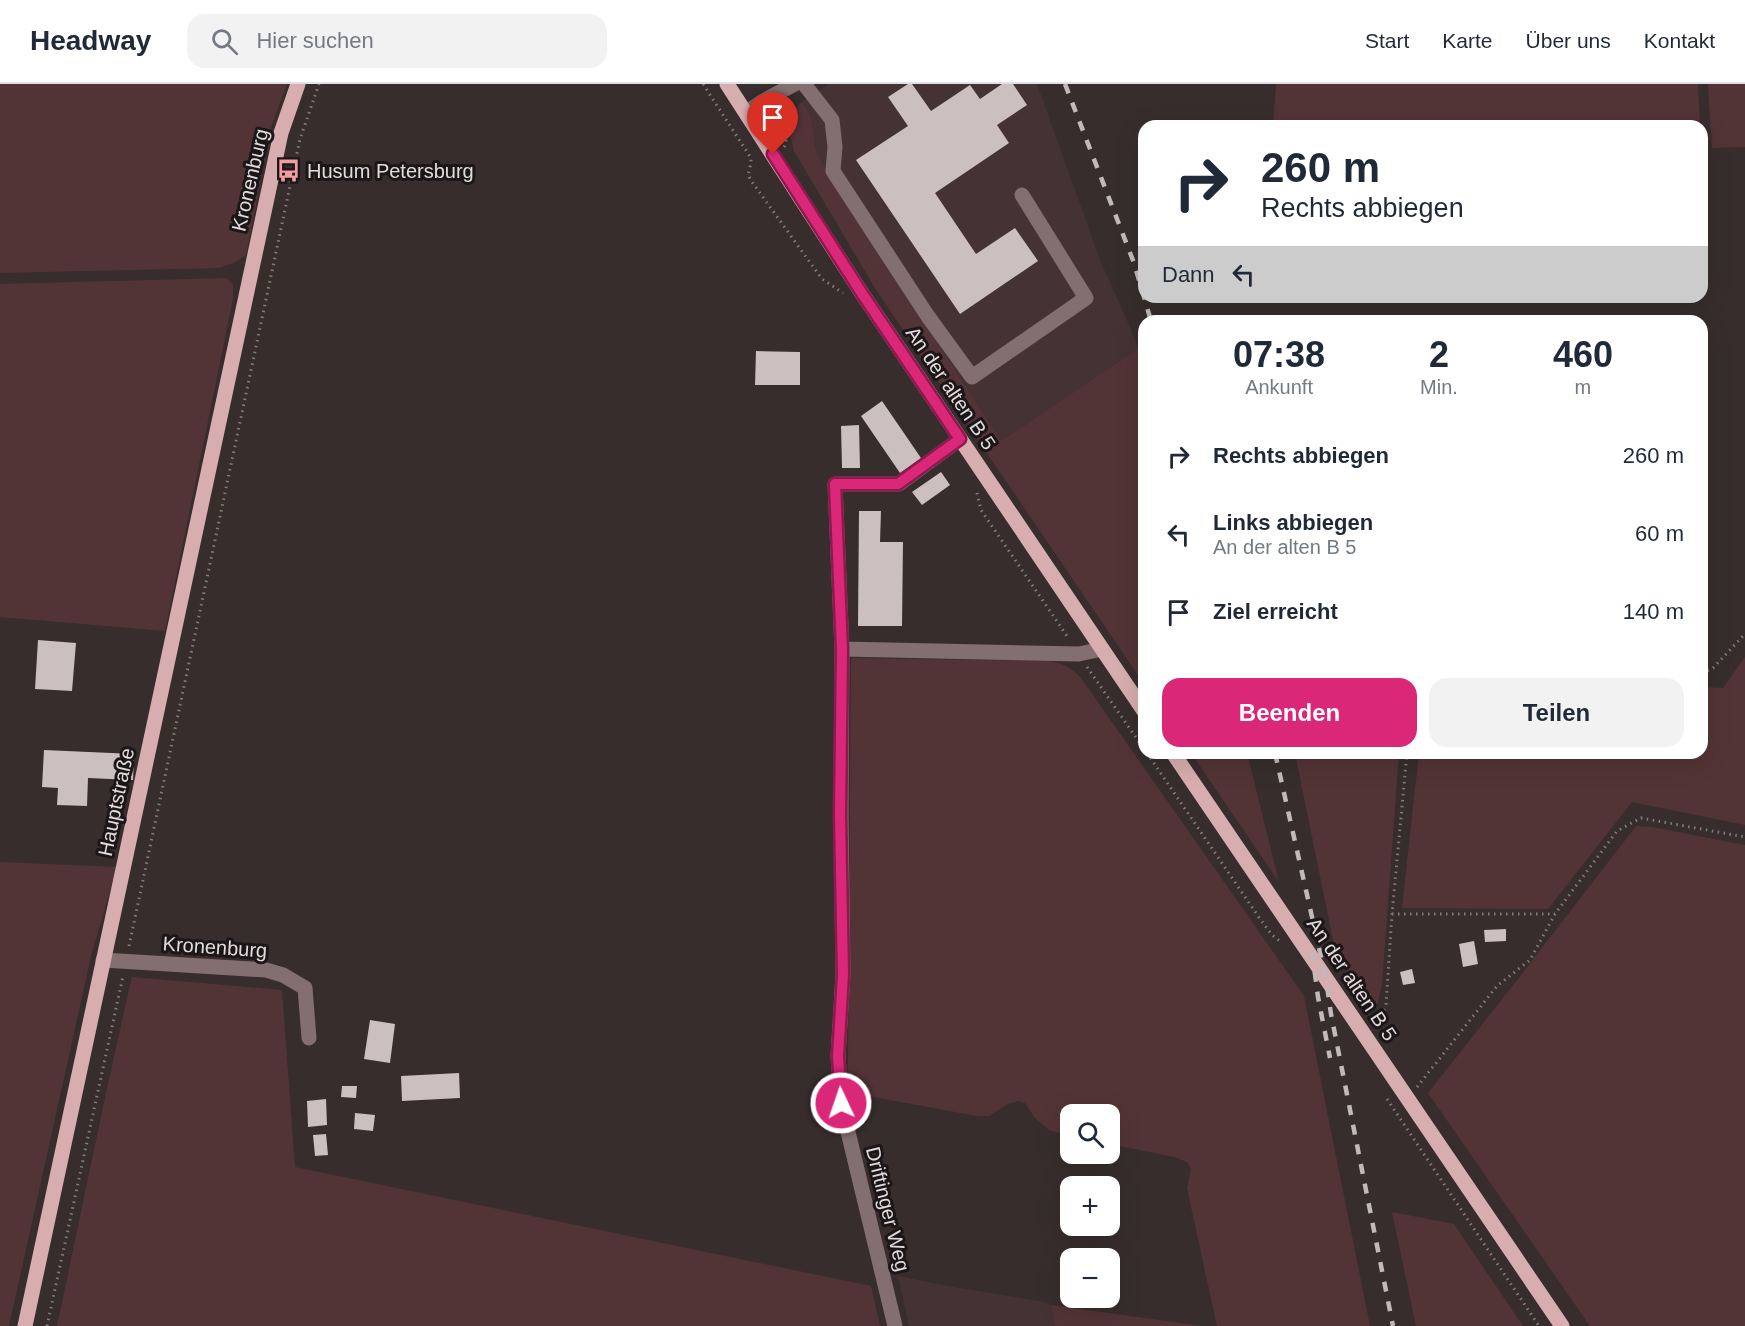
<!DOCTYPE html>
<html lang="de">
<head>
<meta charset="utf-8">
<style>
  body { margin:0; font-family:Arial,sans-serif; background:#f2f2f3; color:#1f2937; height:100vh; display:flex; flex-direction:column; font-size:22px; white-space:nowrap }
  * { box-sizing:border-box; margin:0 }
  p { font-size:20px; color:#747a83 }
  .icon { flex:none; width:33px; height:33px; fill:none; stroke:currentColor; stroke-width:2; stroke-linecap:round; stroke-linejoin:round }
  .map { position:relative; flex:1; overflow:hidden }
  .details { position:absolute; left:1138px; top:231px; width:570px; height:444px; display:flex; flex-direction:column; background:#fff; border-radius:18px; box-shadow:0 6px 24px #0002 }
  .details>* { flex:none }
  .hud { position:absolute; left:1138px; top:36px; width:570px; height:183px; border-radius:18px; box-shadow:0 6px 24px #0002; background:#fff; color:#1f2937; overflow:hidden }
  .fabs { position:absolute; left:1060px; top:1020px; display:grid; gap:12px }
  .fabs a { display:grid; place-items:center; width:60px; height:60px; border-radius:12px; background:#fff; box-shadow:0 6px 24px #0002; font-size:30px }
  .pin { position:absolute; display:grid; place-items:center; width:51px; height:51px; color:#fff; margin:-62px -26px; border-radius:50% 50% 50% 0; rotate:-45deg; box-shadow:0 0 6px #0007 }
  .pin .icon { rotate:45deg }
  .me { position:absolute; width:66px; margin:-33px; rotate:357deg; stroke-linejoin:round; filter:drop-shadow(0 0 4px #0008) }
  .turn { display:flex; align-items:center; gap:21px; height:126px; padding:0 24px; font-size:27px }
  .turn .icon { width:78px; height:78px; stroke-width:2.5 }
  .turn b { display:block; font-size:42px; line-height:51px }
  .then { display:flex; align-items:center; height:57px; padding:0 24px; background:#0003; gap:12px; font-size:22px }
  .eta { display:flex; justify-content:space-evenly; align-items:center; height:102px; text-align:center }
  .eta b { font-size:36px; font-weight:700; line-height:42px }
  .cta { display:flex; gap:12px; margin-top:auto; padding:12px 24px }
  .cta a { flex:1; height:69px; border-radius:18px; background:#db2777; color:#fff; font-size:24px; font-weight:700; line-height:69px; text-align:center }
  .cta a+a { background:#f2f2f3; color:#1f2937 }
  ul { padding:0; list-style:none }
  li { display:flex; align-items:center; gap:18px; height:78px; padding:0 24px }
  li div { flex:1 }
  li b { display:block; font-size:22px }
  li em { font-style:normal }
  header { display:flex; align-items:center; gap:36px; box-sizing:border-box; height:84px; padding:0 30px; background:#fff; border-bottom:2px solid #e0e1e3 }
  header strong { font-size:28px }
  nav { display:flex; gap:33px; margin-inline-start:auto; font-size:21px }
  .search { width:420px; height:54px; background:#f2f2f3; display:flex; align-items:center; gap:15px; box-sizing:border-box; padding:0 21px; border-radius:18px; color:#747a83; font-size:22px }
  .map>svg:first-child { display:block }
</style>
</head>
<body>
<header>
<strong>Headway</strong>
<div class="search"><svg class="icon" aria-label="search" viewBox="0 0 24 24"><circle cx="10" cy="10" r="6"/><path d="M15 15l6 6"/></svg>Hier suchen</div>
<nav><a>Start</a><a>Karte</a><a>Über uns</a><a>Kontakt</a></nav>
</header>
<div class="map">
<svg width="1745" height="1242" viewBox="0 0 1745 1242">
  <rect width="100%" height="100%" fill="#372d2d"/>
  <path fill="#453334" d="M 829,0 L 1037,0 L 1100,176 L 1139,264 L 1001,357 L 817,70 L 807,25 L 802,18 Z
    M 898,1192 L 953,1203 L 1045,1218 L 1051,1221 L 1055,1242 L 909,1242 Z"/>
  <path fill="#533436" d="M 0,0 L 287,0 L 271,44 L 246,171 L 234,179 L 219,184 L 0,189 Z
    M 1276,0 L 1698,0 L 1700,42 L 1273,42 Z
    M 1708,0 L 1745,0 L 1745,63 L 1712,64 Z
    M 802,18 C 814,32 812,52 817,70 L 1001,357 L 1139,264 L 1144,282 L 1144,600 L 876,206 L 794,67 C 789,43 782,37 802,18 Z
    M 227,194 L 233,201 L 233,215 L 165,547 L 0,533 L 0,200 Z
    M 1745,573 L 1745,741 L 1632,718 L 1548,825 L 1402,824 L 1419,669 L 1702,669 L 1703,603 L 1723,604 Z
    M 851,574 L 1048,577 C 1062,579 1071,583 1081,594 L 1304,912 L 1370,1242 L 1217,1242 L 1188,1109 L 1187,1104 L 1191,1085 L 1187,1078 L 1174,1073 L 1110,1060 L 1110,1030 L 1071,1030 L 1071,1053 L 1049,1046 L 1035,1034 L 1025,1019 L 1018,1017 L 1008,1020 L 989,1032 L 977,1032 L 852,1009 L 848,987 Z
    M 1191,669 L 1247,669 L 1279,798 Z
    M 1295,669 L 1399,669 L 1382,901 L 1378,918 L 1373,926 L 1336,871 Z
    M 1636,742 L 1652,743 L 1745,761 L 1745,1242 L 1590,1242 L 1428,1009 L 1518,895 Z
    M 0,778 L 117,783 L 91,872 L 9,1242 L 0,1242 Z
    M 132,893 L 282,906 L 295,1083 L 871,1202 L 880,1242 L 57,1242 C 82,1125 105,1009 132,893 Z
    M 1392,1128 L 1454,1140 L 1523,1242 L 1416,1242 Z
    M 1051,1221 L 1202,1242 L 1055,1242 Z"/>
  <path fill="#ccbfbf" d="M 908,0 L 912,0 L 931,27 L 970,1 L 980,15 L 1002,0 L 1013,0 L 1027,21 L 997,41 L 1009,59 L 935,109 L 976,170 L 1015,144 L 1038,177 L 960,230 L 856,76 L 908,42 L 888,13 Z
    M 756,267 L 800,268 L 800,301 L 755,301 Z
    M 882,317 L 921,374 L 900,389 L 861,332 Z
    M 859,341 L 860,384 L 842,384 L 841,342 Z
    M 941,388 L 950,401 L 922,421 L 912,408 Z
    M 859,427 L 881,427 L 880,458 L 903,458 L 902,542 L 858,542 Z
    M 38,556 L 76,559 L 72,607 L 35,605 Z
    M 44,666 L 134,670 L 133,696 L 88,694 L 87,722 L 57,721 L 58,704 L 42,703 Z
    M 1506,845 L 1506,857 L 1485,858 L 1484,846 Z
    M 1474,857 L 1478,880 L 1463,883 L 1459,860 Z
    M 1412,885 L 1415,899 L 1403,901 L 1400,888 Z
    M 370,936 L 395,940 L 390,979 L 364,975 Z
    M 459,989 L 460,1014 L 402,1017 L 401,992 Z
    M 342,1002 L 357,1002 L 356,1014 L 341,1013 Z
    M 326,1015 L 327,1041 L 308,1043 L 307,1017 Z
    M 355,1029 L 375,1031 L 373,1047 L 354,1045 Z
    M 326,1050 L 328,1071 L 315,1072 L 313,1051 Z"/>
  <g fill="none" stroke-linecap="round" stroke-linejoin="round">
    <path stroke="#857c7c" stroke-width="3" stroke-dasharray="1.5 4.5" stroke-linecap="butt" d="M 703,0 L 751,74 L 751,79 L 748,91 L 752,98 L 822,195 L 843,209
      M 784,63 C 792,50 776,40 793,19
      M 977,409 L 981,426 L 1069,555
      M 1087,583 L 1144,665
      M 1702,589 L 1713,584 L 1745,550
      M 1147,669 L 1258,832 L 1271,850 L 1281,858
      M 1392,830 L 1555,830
      M 129,862 L 300,55 L 319,0
      M 1374,941 L 1380,934 L 1386,922 L 1392,830 L 1407,669
      M 1417,1003 L 1497,902 L 1530,876 L 1555,830 L 1617,747 L 1641,734 L 1745,753
      M 1387,1015 L 1539,1242
      M 47,1242 L 123,892"/>
    <path stroke="#846f70" stroke-width="15" d="M 804,0 L 832,36 L 835,63 L 833,87 L 927,231 L 972,293 L 1086,214 L 1022,111
      M 746,29 L 763,17 L 795,0
      M 842,565 L 835,400 L 899,400 L 960,355
      M 103,876 L 266,886 L 283,891 L 305,904 L 309,954
      M 895,1242 L 841,1019 L 838,972 L 843,891 L 841,731 L 842,565 L 1079,570 L 1102,565"/>
    <path stroke="#d8adaf" stroke-width="15" d="M 727,0 L 863,211 L 1144,627
      M 1173,669 L 1562,1242
      M 25,1242 L 281,49 L 298,0"/>
    <path stroke="#c1b9ba" stroke-width="4.5" stroke-dasharray="10 10" stroke-linecap="butt" d="M 1065,0 L 1134,179 L 1151,237
      M 1275,669 L 1326,895 L 1331,930 L 1393,1242
      M 1312,868 L 1318,913 L 1330,974"/>
  </g>
  <g fill="none" stroke-linecap="round" stroke-linejoin="round">
    <defs>
      <path id="route" d="M 773,70 L 863,211 L 960,355 L 898,400 L 835,400 L 842,565 L 840,731 L 843,891 L 838,972 L 841,1019"/>
    </defs>
    <use href="#route" stroke="#8e194d" stroke-width="15"/>
    <use href="#route" stroke="#db2777" stroke-width="10"/>
  </g>
  <defs>
    <symbol id="bus-bare" viewBox="-9 -9 18 18"><path d="M-5-6H5V4H4V6H2V4H-2V6H-4V4H-5ZM-3.5-4V0h7V-4ZM-3.5 1.2v1.5H-2V1.2ZM2 1.2v1.5H3.5V1.2Z" fill="#f49aa2" stroke="#1b1617" stroke-width="2.5" paint-order="stroke"/></symbol>
  </defs>
  <g fill-rule="evenodd">
    <use href="#bus-bare" x="272" y="70" width="33" height="33"/>
  </g>
  <g text-anchor="middle" dominant-baseline="central" stroke-width="6" stroke-linejoin="round" paint-order="stroke">
    <g font-size="20" fill="#e2dbdc" stroke="#1b1617" text-anchor="start">
      <text x="307" y="87">Husum Petersburg</text>
    </g>
    <g font-size="20" fill="#e2dbdc" stroke="#1b1617">
      <text transform="translate(250 96) rotate(-77)">Kronenburg</text>
      <text transform="translate(951 304) rotate(56)">An der alten B 5</text>
      <text transform="translate(116 718) rotate(-78)">Hauptstraße</text>
      <text transform="translate(215 863) rotate(4)">Kronenburg</text>
      <text transform="translate(1352 895) rotate(56)">An der alten B 5</text>
      <text transform="translate(888 1125) rotate(76)">Driftinger Weg</text>
    </g>
  </g>
</svg>
<div class="fabs">
<a><svg class="icon" aria-label="search" viewBox="0 0 24 24"><circle cx="10" cy="10" r="6"/><path d="M15 15l6 6"/></svg></a>
<a>+</a>
<a>−</a>
</div>
<div class="pin" style="left:773px;top:70px;background:#d93025"><svg class="icon" aria-label="arrive" viewBox="0 0 24 24"><path d="M6 21V4h12l-3 4 3 4H6"/></svg></div>
<svg class="me" style="left:841px;top:1019px" viewBox="-20 -20 40 40"><circle r="17" fill="#db2777" stroke="#fff" stroke-width="3"/><path d="M0-11L8 9 0 5-8 9z" fill="#fff"/></svg>
<div class="hud">
<div class="turn"><svg class="icon" aria-label="right" viewBox="0 0 24 24"><path d="M7 20v-9h11M14 6l5 5-5 5"/></svg><div><b>260 m</b>Rechts abbiegen</div></div>
<div class="then">Dann<svg class="icon" aria-label="left" viewBox="0 0 24 24"><path d="M17 20v-9H6M10 6l-5 5 5 5"/></svg></div>
</div>
<section class="details">
<div class="eta">
<div><b>07:38</b><p>Ankunft</p></div>
<div><b>2</b><p>Min.</p></div>
<div><b>460</b><p>m</p></div>
</div>
<ul>
<li><svg class="icon" aria-label="right" viewBox="0 0 24 24"><path d="M7 20v-9h11M14 6l5 5-5 5"/></svg><div><b>Rechts abbiegen</b></div><em>260 m</em></li>
<li><svg class="icon" aria-label="left" viewBox="0 0 24 24"><path d="M17 20v-9H6M10 6l-5 5 5 5"/></svg><div><b>Links abbiegen</b><p>An der alten B 5</p></div><em>60 m</em></li>
<li><svg class="icon" aria-label="arrive" viewBox="0 0 24 24"><path d="M6 21V4h12l-3 4 3 4H6"/></svg><div><b>Ziel erreicht</b></div><em>140 m</em></li>
</ul>
<div class="cta"><a>Beenden</a><a>Teilen</a></div>
</section>
</div>
</body>
</html>
